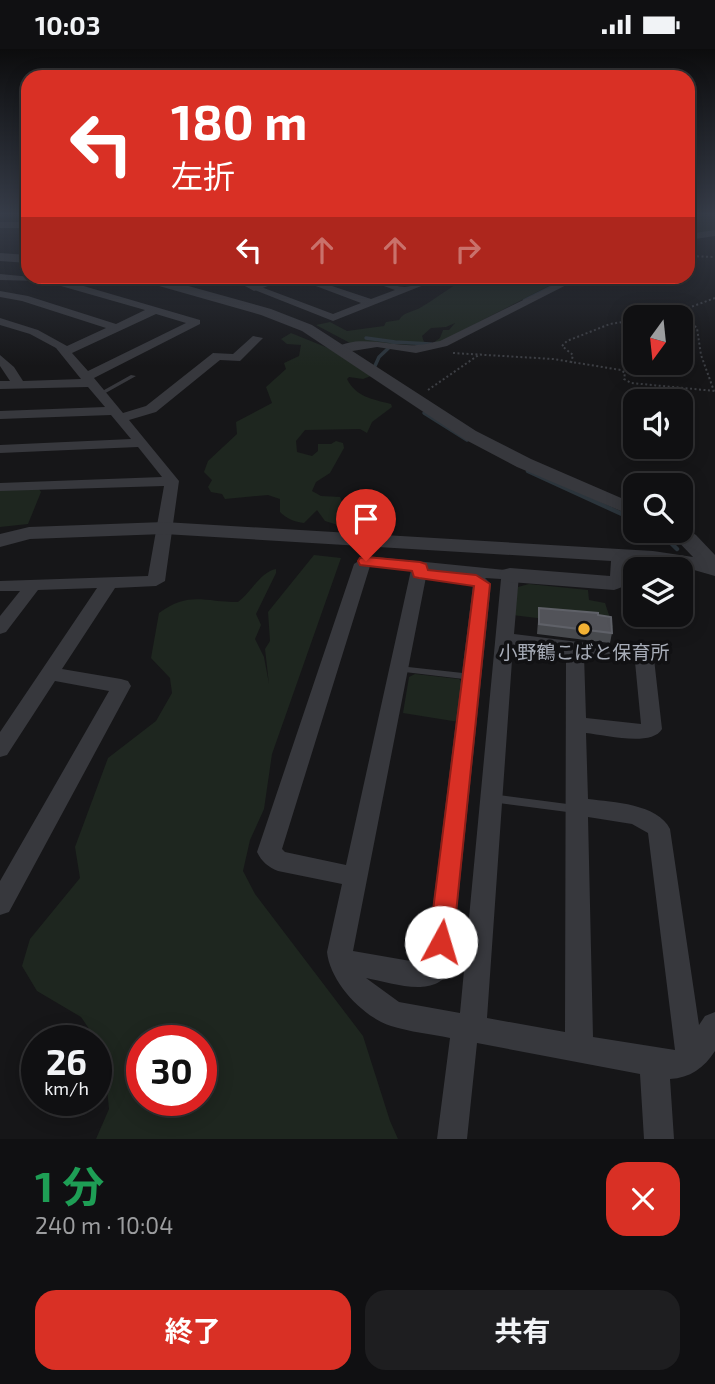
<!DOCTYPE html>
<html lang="ja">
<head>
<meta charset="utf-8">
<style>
  body { margin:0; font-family:"Exo 2","Noto Sans JP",sans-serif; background:#1e1e20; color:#f1f3f6; height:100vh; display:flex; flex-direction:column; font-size:26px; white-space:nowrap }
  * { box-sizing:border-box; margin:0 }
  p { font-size:23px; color:#9c9d9f }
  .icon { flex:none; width:38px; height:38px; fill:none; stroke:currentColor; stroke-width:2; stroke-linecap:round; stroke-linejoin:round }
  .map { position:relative; height:1090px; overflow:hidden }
  .drawer { display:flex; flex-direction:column; background:#101012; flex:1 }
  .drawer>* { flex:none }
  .hud { position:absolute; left:21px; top:21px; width:674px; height:214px; border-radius:21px; box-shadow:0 4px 18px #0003,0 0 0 2px #303032; background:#d93025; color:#fff; overflow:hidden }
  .needle { width:46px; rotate:195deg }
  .buttons { position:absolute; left:623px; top:256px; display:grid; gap:14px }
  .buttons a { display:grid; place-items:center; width:70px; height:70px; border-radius:14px; background:#101012; box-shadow:0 4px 18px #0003,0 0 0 2px #303032; font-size:35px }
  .speed { position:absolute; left:21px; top:976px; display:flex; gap:14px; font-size:35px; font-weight:700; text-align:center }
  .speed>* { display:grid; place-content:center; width:91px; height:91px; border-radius:50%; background:#101012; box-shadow:0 4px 18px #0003,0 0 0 2px #303032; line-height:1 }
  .speed small { font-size:18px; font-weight:400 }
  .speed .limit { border:10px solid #d22; background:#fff; color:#111 }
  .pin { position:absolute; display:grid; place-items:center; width:60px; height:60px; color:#fff; margin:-72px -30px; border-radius:50% 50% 50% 0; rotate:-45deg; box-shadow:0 0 7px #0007 }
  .pin .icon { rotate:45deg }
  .me { position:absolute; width:77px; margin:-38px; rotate:6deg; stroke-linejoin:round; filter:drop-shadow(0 0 5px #0008) }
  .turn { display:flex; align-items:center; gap:24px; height:147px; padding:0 35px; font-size:32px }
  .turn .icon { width:91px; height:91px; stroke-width:2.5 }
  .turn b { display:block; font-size:49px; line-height:60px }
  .lanes { display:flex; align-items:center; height:66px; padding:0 35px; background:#0003; justify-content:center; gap:35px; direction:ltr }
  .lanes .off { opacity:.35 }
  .round { display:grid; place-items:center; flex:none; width:74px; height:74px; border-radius:21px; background:#1e1e20 }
  .headline { display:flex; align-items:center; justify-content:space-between; height:119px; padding:0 35px }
  h1 { font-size:42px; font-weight:700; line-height:52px; color:#1e9e55 }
  .primary-button { display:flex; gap:14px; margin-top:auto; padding:14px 35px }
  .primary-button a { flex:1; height:80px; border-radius:21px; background:#d93025; color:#fff; font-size:28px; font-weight:700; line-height:80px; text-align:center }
  .primary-button a+a { background:#1e1e20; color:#f1f3f6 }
  .status { display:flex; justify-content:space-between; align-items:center; height:49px; padding:0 35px; background:#101012; direction:ltr }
  .status svg { height:19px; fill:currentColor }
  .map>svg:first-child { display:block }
</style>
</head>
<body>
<div class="status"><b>10:03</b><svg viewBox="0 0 49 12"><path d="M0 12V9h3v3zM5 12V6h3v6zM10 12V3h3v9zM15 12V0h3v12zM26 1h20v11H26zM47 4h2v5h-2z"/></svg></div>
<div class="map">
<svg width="715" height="1090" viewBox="0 0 715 1090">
  <rect width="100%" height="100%" fill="#161618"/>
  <path fill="#1e261f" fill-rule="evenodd" d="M 688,165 L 715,165 L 715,183 L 688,185 Z
    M 472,228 L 566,228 L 440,293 L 433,294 L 440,289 L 443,281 L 449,281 L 455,274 L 446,278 L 431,279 L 422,287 L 424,293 L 417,296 L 350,294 L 316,276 L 330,273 L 347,282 L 384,277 L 386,273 L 399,271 C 404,262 415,263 423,257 C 440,247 453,235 472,228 Z
    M 291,284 L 338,303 L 371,327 L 363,330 L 349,328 L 347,330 C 356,348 372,350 391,355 L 392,358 L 372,373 L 367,384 L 360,380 L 305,381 L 296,392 L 297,403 L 312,407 L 318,402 L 318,395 L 331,395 L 336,392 L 343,394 L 344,399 L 330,424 L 316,433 L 312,442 L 321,447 L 340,448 L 345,460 L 337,465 L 338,467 C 361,466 366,459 390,466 L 394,473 L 388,482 L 351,480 L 325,472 L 317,461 L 304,474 C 295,473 287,470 280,463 L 280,450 L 268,446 L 225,450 L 222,445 L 211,443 L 208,438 L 212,431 L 204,423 L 208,412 L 237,385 L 236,373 L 272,354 L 266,338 L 286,320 L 284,314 L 299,307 L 301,296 L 287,295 L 281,290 Z
    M 39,440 L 41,443 L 28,475 L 0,478 L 0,441 Z
    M 314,506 L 341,509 L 272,705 L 264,760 L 250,791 L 243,822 L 255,845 L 363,987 L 390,1072 L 398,1090 L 96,1090 L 109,1060 L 103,1000 L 81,968 L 37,942 L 22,917 L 30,890 L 80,829 L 75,798 L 108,709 L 156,672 L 172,644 L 170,629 L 151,609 L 159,564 C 189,542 204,553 238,553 C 251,544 260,523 276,520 L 276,524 L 256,565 L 261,576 L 255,590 L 264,608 L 269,635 L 265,600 L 270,592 L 268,563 ZM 142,992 L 201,992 L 201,1052 L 142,1052 Z
    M 529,535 L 588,541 L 589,551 L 605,554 L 613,578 L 512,566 L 518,538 Z
    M 415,625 L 459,630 L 466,636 L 459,673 L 403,664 L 409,628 Z"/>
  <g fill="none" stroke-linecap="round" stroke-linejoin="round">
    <path stroke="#2c353c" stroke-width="2.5" d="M 524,251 L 570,228"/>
    <path stroke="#2c353c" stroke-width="3.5" d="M 366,289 L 395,293 L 379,308 L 374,319
      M 395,293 L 431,295
      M 424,364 L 467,391"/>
    <path stroke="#2c353c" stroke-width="4.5" d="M 528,422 L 635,471
      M 658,481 L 677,500"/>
    <path stroke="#3d3f44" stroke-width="2" stroke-dasharray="2 2.5" stroke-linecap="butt" d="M 688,207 L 715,208
      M 677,263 L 697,279 L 701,306 L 714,342
      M 653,268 L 680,262 L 715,249
      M 453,304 L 553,310 L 621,321 L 625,324 L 624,330 L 631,334 L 715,342
      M 571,314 L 573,306 L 562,297 L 567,292 L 610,275 L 635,271
      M 428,341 L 480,305"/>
    <path fill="#37383d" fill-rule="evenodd" d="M 131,326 L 136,327 L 102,346 L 97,345 Z
      M 399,617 L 472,625 L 475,626 L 477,628 L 475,630 L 472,631 L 396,622 L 394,620 L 396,618 Z
      M 491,745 L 575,756 L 579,757 L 581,760 L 579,763 L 575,764 L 491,753 L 487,752 L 485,749 L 487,746 Z"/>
    <path fill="#37383d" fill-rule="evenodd" d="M 0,173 L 28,173 L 28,179 L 0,179 Z
      M 715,181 L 715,187 L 688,191 L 688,185 Z
      M 0,225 L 63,231 L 200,271 L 200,275 L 94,329 L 123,364 L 146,357 L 213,304 L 233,305 L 253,287 L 263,289 L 240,312 L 220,311 L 156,363 L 129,371 L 179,432 L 165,532 L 156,537 L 115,539 L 62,620 L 121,630 L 128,632 L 131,637 L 9,863 L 0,866 L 0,832 L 109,642 L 55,632 L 7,706 L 0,708 L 0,683 L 97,539 L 38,541 L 6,583 L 0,585 L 0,567 L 20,542 L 0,542 L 0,532 L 148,527 L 164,437 L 0,442 L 0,434 L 162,428 L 138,398 L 0,404 L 0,396 L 131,390 L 111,366 L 0,370 L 0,362 L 105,358 L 88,338 L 0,340 L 0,332 L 10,332 L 0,317 L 0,306 L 14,318 L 23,332 L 81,330 L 56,299 L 30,285 L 0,276 L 0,269 L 38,281 L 67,297 L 106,279 L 22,252 L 0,248 L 0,242 L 28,247 L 116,275 L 145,261 L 61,237 L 38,232 L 0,231 ZM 156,265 L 186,274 L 88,322 L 72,304 Z
      M 222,228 L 235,228 L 333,265 L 361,254 L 292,228 L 305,228 L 371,250 L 395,241 L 359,228 C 375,228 392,238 405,238 C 419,237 429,227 444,228 L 333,272 Z
      M 570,228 L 582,228 L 447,297 L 416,304 L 377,298 L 340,304 L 334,300 C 356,284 393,298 417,296 C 425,296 432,293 440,292 Z
      M 366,507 L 516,522 L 519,526 L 514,585 L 635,600 L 651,606 L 654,610 L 662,680 C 652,698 605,686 586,684 L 588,750 C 613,753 658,755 670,780 L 699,976 L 705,967 L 715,963 L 715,1002 C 704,1019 690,1029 670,1030 L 674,1090 L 644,1090 L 640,1025 L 477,994 L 467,1090 L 437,1090 L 450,989 C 431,985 410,983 391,977 C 363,968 330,933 327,903 L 342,835 L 278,822 C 268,818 262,813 257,803 L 354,515 ZM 370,517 L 411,521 L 346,816 L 285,803 L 282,800 ZM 427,523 L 455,526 L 452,529 L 455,533 L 473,536 L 426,912 L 422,914 L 353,902 ZM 485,529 L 501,530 L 460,964 L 399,953 L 366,929 C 393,934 437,951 451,919 L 491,535 ZM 513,597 L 559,603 L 566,608 L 565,983 L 487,969 ZM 584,606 L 635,613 L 641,675 L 586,669 ZM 588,768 L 632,775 L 648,784 L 675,1001 L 593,988 Z"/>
    <path fill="#37383d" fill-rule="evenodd" d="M 0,204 L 28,206 L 28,214 L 0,212 Z
      M 136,228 L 156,228 L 271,260 L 312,276 L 476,382 L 531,410 L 635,455 L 635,468 L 517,418 L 464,390 L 302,282 L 261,266 L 138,231 Z
      M 274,228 L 293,228 L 254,242 L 247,238 Z
      M 164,473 L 653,502 L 693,508 L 667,481 L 681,481 L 681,476 L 696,486 L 715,506 L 715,527 L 680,517 L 633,513 C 632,530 631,536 614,541 L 510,533 L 502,531 L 499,526 L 502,521 L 510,519 L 610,527 L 611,512 L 164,485 L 30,490 L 0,498 L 0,485 L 29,478 Z"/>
  </g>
  <path fill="#47494d" d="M 539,559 L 598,566 L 612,584 L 610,594 L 537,585 Z"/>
  <path fill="#525359" stroke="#5f6168" stroke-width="2" d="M 539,559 L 598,564 L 598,566 L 611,568 L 612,584 L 539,575 Z"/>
  <linearGradient id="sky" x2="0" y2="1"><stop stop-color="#0c0c0d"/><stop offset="0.52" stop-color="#363c48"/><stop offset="1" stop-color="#363c48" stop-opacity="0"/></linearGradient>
  <rect width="715" height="317" fill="url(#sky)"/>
  <path fill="#d93025" stroke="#8d1f18" stroke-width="2" d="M 366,508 L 420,513 L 426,515 L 428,521 L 476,526 L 490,535 L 453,893 L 449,900 L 441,904 L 433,900 L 429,893 L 474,537 L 419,529 L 414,528 L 412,522 L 360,516 L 358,512 L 360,509 Z"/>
  <circle fill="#f2b134" stroke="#111113" stroke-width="2.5" cx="584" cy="580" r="7"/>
  <g text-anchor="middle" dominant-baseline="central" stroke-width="7" stroke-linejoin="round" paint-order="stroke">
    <g font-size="19" fill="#a8adb8" stroke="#111113">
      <text x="584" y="602">小野鶴こばと保育所</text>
    </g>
  </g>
</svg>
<div class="buttons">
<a><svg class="needle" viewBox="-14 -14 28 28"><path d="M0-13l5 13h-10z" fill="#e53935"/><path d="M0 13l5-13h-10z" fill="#9c9d9f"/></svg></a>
<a><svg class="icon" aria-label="sound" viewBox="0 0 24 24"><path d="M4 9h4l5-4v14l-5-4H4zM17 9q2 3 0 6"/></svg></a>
<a><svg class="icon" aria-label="search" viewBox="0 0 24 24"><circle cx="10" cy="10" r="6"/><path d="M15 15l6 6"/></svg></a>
<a><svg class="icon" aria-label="layers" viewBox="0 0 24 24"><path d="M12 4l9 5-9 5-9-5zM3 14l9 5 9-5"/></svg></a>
</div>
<div class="speed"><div>26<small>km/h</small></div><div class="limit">30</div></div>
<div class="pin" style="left:366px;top:512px;background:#d93025"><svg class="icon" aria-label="arrive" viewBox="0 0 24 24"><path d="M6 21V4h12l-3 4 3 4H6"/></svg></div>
<svg class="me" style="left:441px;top:893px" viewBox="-20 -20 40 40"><circle r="19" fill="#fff"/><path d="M0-13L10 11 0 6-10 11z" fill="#d93025"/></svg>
<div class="hud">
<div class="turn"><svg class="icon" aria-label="left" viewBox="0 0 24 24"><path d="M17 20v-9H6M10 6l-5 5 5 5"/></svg><div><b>180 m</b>左折</div></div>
<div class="lanes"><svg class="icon" aria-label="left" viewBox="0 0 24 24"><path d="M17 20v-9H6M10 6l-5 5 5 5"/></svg><svg class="icon off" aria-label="ahead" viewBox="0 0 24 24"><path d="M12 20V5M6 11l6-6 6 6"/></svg><svg class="icon off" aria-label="ahead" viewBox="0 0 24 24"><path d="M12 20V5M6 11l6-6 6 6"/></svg><svg class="icon off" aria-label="right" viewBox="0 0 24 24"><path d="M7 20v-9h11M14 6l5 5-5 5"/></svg></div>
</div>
</div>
<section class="drawer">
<div class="headline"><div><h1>1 分</h1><p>240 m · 10:04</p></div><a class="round" style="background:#d93025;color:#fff"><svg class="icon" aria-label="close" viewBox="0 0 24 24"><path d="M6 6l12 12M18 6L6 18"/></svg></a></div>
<div class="primary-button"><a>終了</a><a>共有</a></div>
</section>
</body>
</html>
